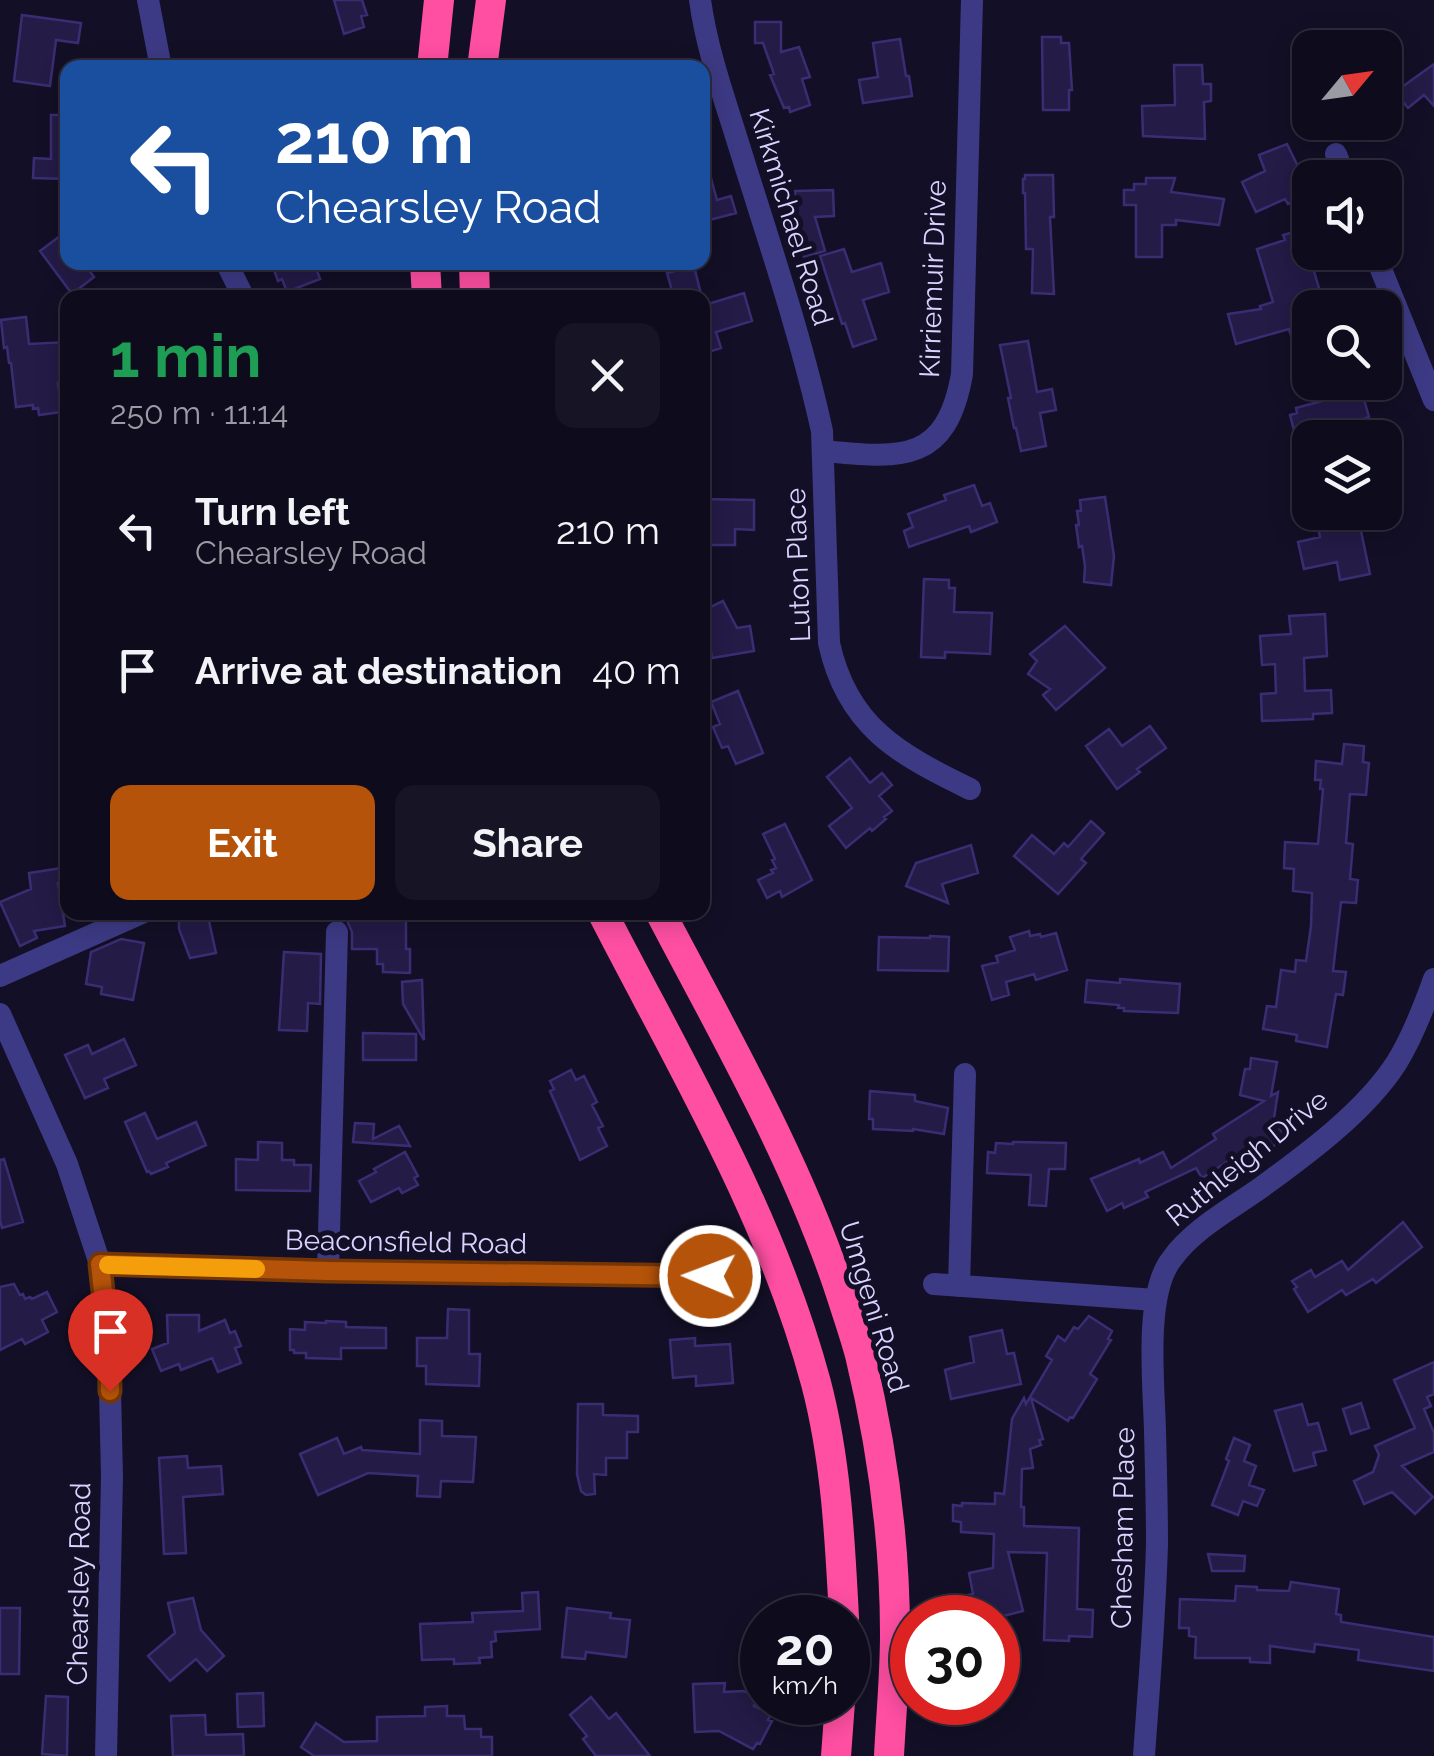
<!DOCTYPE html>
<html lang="en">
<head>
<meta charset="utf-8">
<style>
  body { margin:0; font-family:Raleway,sans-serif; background:#171425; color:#f1f3f6; height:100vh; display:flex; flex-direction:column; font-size:38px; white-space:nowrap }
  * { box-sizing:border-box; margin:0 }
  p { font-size:32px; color:#9b9ba3 }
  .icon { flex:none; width:55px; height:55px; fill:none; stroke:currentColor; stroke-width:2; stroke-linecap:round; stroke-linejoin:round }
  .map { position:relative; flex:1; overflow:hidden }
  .drawer { position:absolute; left:60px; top:290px; width:650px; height:630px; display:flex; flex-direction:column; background:#0e0b1c; border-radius:20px; box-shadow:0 5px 25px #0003,0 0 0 2px #2e2b3b }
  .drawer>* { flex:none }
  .guide { position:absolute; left:60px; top:60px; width:650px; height:210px; border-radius:20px; box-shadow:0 5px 25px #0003,0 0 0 2px #2e2b3b; background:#1a4fa0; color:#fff; overflow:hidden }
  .needle { width:65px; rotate:61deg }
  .buttons { position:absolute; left:1292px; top:30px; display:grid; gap:20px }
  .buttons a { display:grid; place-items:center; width:110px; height:110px; border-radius:20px; background:#0e0b1c; box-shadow:0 5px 25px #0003,0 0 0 2px #2e2b3b; font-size:50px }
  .speed { position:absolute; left:740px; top:1595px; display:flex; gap:20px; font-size:50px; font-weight:700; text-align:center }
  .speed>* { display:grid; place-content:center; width:130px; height:130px; border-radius:50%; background:#0e0b1c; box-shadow:0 5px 25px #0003,0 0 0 2px #2e2b3b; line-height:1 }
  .speed small { font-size:25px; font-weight:400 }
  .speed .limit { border:15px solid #d22; background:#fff; color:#111 }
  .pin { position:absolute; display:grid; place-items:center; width:85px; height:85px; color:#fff; margin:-102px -42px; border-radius:50% 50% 50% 0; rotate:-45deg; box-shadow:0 0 10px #0007 }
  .pin .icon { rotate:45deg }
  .me { position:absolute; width:110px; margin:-55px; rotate:271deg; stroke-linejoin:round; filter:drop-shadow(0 0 8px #0008) }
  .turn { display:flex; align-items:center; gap:35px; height:210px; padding:0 50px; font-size:45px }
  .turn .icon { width:130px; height:130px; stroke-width:2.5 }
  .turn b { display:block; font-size:70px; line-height:85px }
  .round { display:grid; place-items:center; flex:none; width:105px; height:105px; border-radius:20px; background:#171425 }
  .head { display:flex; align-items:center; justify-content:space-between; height:170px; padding:0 50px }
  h1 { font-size:60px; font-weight:700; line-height:75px; color:#1e9e55 }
  .primary-button { display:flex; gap:20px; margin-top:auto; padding:20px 50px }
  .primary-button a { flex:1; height:115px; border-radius:20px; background:#b45309; color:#fff; font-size:40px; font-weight:700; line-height:115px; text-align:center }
  .primary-button a+a { background:#171425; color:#f1f3f6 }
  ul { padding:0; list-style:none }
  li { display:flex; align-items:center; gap:30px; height:140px; padding:0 50px }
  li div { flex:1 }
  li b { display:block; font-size:38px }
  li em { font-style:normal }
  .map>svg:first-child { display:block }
</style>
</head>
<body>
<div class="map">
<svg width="1434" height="1756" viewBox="0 0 1434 1756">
  <rect width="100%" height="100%" fill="#130f26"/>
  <path fill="#241b47" stroke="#3b2d73" stroke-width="2.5" d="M 334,0 L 362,0 L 367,15 L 361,16 L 364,27 L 344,34 Z
    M 22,15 L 81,23 L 78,43 L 56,40 L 50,86 L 14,81 Z
    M 755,22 L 781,22 L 781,52 L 799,47 L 810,77 L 802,79 L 810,105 L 790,112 L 789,107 L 784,108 L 770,75 L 774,74 L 763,43 L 755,43 Z
    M 1042,37 L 1061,37 L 1061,43 L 1069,43 L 1072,90 L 1069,90 L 1069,110 L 1043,110 Z
    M 900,39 L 906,76 L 909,76 L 912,96 L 863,103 L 859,80 L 878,77 L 873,43 Z
    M 1434,64 L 1434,106 L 1424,95 L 1408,108 L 1395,92 Z
    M 1174,65 L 1202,65 L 1203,84 L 1211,84 L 1211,101 L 1204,102 L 1205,139 L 1143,136 L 1142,106 L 1175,105 Z
    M 51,115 L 68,115 L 68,179 L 33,178 L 34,158 L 51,159 Z
    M 1287,144 L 1310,191 L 1288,204 L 1285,199 L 1256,212 L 1242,182 L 1265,171 L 1259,155 Z
    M 702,164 L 707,164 L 717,200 L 731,196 L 736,213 L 702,222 Z
    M 1025,175 L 1053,175 L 1054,217 L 1050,217 L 1054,294 L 1032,293 L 1033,249 L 1026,249 L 1025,193 L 1023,193 L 1023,179 L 1025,179 Z
    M 1146,178 L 1175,178 L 1171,192 L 1224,199 L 1219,225 L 1176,220 L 1176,225 L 1162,225 L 1162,257 L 1136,257 L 1136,205 L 1124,205 L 1124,190 L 1134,190 L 1134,184 L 1146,184 Z
    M 833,190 L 834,216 L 815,217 L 825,251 L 804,257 L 796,229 L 795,191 Z
    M 1305,229 L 1307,235 L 1310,234 L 1310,258 L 1325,308 L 1310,308 L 1310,387 L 1306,387 L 1289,329 L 1236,344 L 1228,314 L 1261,309 L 1260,306 L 1273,302 L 1257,249 L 1285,240 L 1283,235 Z
    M 68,230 L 68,262 L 83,262 L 94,277 L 72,294 L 40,251 Z
    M 844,249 L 852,272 L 881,263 L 889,292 L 863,300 L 876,339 L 853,347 L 845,323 L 842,324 L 820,256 Z
    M 271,262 L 321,262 L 315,265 L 320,279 L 287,292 L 282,279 L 278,281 Z
    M 694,266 L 702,298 L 674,298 L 667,273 Z
    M 744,293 L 752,321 L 716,332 L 721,348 L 702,354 L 702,300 L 707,299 L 708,304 Z
    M 26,317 L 29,344 L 68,342 L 68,382 L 58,383 L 62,412 L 39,415 L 38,408 L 33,409 L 33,405 L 16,407 L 11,363 L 9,363 L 7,347 L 4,348 L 1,320 Z
    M 1028,341 L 1037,392 L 1052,389 L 1056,410 L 1040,413 L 1046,446 L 1021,451 L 1016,428 L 1014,428 L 1008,398 L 1011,398 L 1000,345 Z
    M 1317,382 L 1359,382 L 1369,417 L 1363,419 L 1368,438 L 1296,438 L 1290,415 L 1297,413 L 1296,408 L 1322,401 Z
    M 974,485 L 982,506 L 990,503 L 997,522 L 971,532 L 969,526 L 909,547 L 904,531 L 913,527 L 908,514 L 946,500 L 944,495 Z
    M 1105,497 L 1114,556 L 1111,585 L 1084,582 L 1085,566 L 1082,546 L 1079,547 L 1076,525 L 1079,525 L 1077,511 L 1081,511 L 1080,500 Z
    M 702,499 L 754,500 L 754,530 L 735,529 L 735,545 L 702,545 Z
    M 1315,512 L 1357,512 L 1370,574 L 1340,580 L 1337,562 L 1304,569 L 1298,542 L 1320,537 Z
    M 924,579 L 949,580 L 949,588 L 955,588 L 954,612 L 992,613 L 990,654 L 945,652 L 945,658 L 921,657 Z
    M 723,601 L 737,628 L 750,626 L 754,651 L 712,658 L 708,633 L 702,622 L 702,611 Z
    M 1325,614 L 1327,656 L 1304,658 L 1305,691 L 1331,690 L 1332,713 L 1313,714 L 1313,719 L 1262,721 L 1261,694 L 1276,693 L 1275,664 L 1262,665 L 1260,636 L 1291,634 L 1289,616 Z
    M 1065,626 L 1105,668 L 1056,710 L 1043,695 L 1050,689 L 1028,674 L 1037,661 L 1030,654 Z
    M 738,691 L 763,753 L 736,764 L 728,746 L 722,748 L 713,727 L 720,724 L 711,702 Z
    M 1150,726 L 1166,748 L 1137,769 L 1140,772 L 1117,789 L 1086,746 L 1109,729 L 1122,746 Z
    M 1344,744 L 1364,746 L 1363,762 L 1369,763 L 1366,795 L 1350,794 L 1346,843 L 1353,844 L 1350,879 L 1358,880 L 1356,903 L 1341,902 L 1333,971 L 1346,972 L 1343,995 L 1336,994 L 1327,1047 L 1296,1041 L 1297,1035 L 1263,1029 L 1267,1006 L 1276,1007 L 1281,970 L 1295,972 L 1296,960 L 1306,961 L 1311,926 L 1312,893 L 1293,891 L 1294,869 L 1284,868 L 1285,842 L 1318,844 L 1323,789 L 1320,789 L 1321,780 L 1315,780 L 1316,761 L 1342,764 Z
    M 850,758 L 870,783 L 882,773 L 892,785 L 879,796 L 892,811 L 884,817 L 886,819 L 872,831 L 870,828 L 846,848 L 829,826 L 852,808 L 827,777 Z
    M 1091,821 L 1104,833 L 1081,859 L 1086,863 L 1058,894 L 1014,856 L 1032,835 L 1054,854 L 1064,843 L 1068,847 Z
    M 785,824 L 812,880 L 782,897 L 780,891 L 767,898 L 758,880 L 773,873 L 771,870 L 776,868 L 772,860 L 775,859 L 763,834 Z
    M 971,845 L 978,873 L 942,884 L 948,903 L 906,886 L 916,863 Z
    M 68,867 L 68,882 L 58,883 L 65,926 L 34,931 L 37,938 L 20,946 L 0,902 L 31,889 L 29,873 Z
    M 179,912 L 207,912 L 216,953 L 190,958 L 179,929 Z
    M 348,912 L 406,912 L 406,949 L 410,949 L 410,973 L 383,972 L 383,964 L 377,964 L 377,949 L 352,949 L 352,932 L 348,923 Z
    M 1029,931 L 1030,936 L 1040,934 L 1041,937 L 1056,933 L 1067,970 L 1036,980 L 1034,974 L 1006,982 L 1009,995 L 992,1000 L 982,966 L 998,962 L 996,956 L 1015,950 L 1010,937 Z
    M 930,936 L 949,937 L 948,971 L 878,970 L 879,937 L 930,938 Z
    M 121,939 L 144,943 L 133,1000 L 101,994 L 102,987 L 86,984 L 91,952 Z
    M 284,952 L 321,954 L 320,1004 L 308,1003 L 307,1031 L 279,1030 Z
    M 1120,979 L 1180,984 L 1178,1013 L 1124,1011 L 1124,1008 L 1118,1008 L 1119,1005 L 1085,1002 L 1087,980 L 1120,983 Z
    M 422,980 L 424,1040 L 403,1004 L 402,982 Z
    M 363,1033 L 416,1034 L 416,1060 L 363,1060 Z
    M 124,1039 L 136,1065 L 104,1079 L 108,1088 L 85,1098 L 65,1055 L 88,1045 L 92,1054 Z
    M 1251,1058 L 1277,1062 L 1271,1096 L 1278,1092 L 1274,1118 L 1286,1138 L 1255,1158 L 1251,1152 L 1232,1164 L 1230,1160 L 1202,1178 L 1196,1168 L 1145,1192 L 1148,1197 L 1124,1208 L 1122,1203 L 1107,1211 L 1091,1179 L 1139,1159 L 1140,1163 L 1163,1152 L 1171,1168 L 1216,1139 L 1213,1134 L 1264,1101 L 1240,1095 L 1245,1069 L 1250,1069 Z
    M 571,1070 L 576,1080 L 584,1076 L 597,1102 L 592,1105 L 603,1126 L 598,1128 L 607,1146 L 580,1160 L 550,1091 L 554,1089 L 550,1081 Z
    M 870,1091 L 915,1095 L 915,1101 L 948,1108 L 944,1134 L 913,1129 L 913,1131 L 873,1129 L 873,1119 L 869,1119 Z
    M 145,1113 L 157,1139 L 196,1122 L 206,1145 L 166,1163 L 168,1167 L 151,1174 L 149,1171 L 147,1172 L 125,1122 Z
    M 355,1123 L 374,1124 L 373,1139 L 399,1126 L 410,1146 L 353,1142 Z
    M 258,1142 L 282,1143 L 282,1160 L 294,1160 L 294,1165 L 311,1165 L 310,1191 L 236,1190 L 236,1159 L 258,1160 Z
    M 1013,1142 L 1066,1143 L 1065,1169 L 1049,1169 L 1046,1206 L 1029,1205 L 1031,1175 L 987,1173 L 988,1152 L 995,1153 L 996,1143 L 1013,1144 Z
    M 405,1152 L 418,1176 L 414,1178 L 418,1185 L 402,1193 L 399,1188 L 371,1202 L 359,1181 L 376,1172 L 374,1169 Z
    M 4,1159 L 23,1222 L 2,1228 L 0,1220 L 0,1160 Z
    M 1403,1222 L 1422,1247 L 1376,1283 L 1373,1279 L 1346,1295 L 1342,1290 L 1308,1312 L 1294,1289 L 1297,1287 L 1292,1281 L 1311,1270 L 1315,1277 L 1342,1261 L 1348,1270 Z
    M 14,1284 L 20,1295 L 23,1294 L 25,1299 L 30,1297 L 32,1299 L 47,1292 L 57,1312 L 42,1320 L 48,1332 L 25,1344 L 22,1339 L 0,1350 L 0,1287 Z
    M 448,1309 L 469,1310 L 469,1354 L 480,1354 L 479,1386 L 426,1384 L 426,1366 L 417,1366 L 417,1338 L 447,1338 Z
    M 167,1315 L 199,1315 L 199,1331 L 225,1320 L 230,1333 L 235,1331 L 241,1346 L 235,1348 L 241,1363 L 218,1372 L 212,1358 L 181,1370 L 179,1364 L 161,1371 L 152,1349 L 168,1343 Z
    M 1089,1316 L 1112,1331 L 1108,1339 L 1111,1340 L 1090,1374 L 1097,1379 L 1073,1418 L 1070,1417 L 1068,1421 L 1031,1398 L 1043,1439 L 1039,1440 L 1041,1445 L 1030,1449 L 1033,1468 L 1022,1469 L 1021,1507 L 1024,1507 L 1024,1526 L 1079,1528 L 1077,1609 L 1093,1610 L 1092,1637 L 1069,1636 L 1069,1641 L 1044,1640 L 1047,1553 L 1008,1552 L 1023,1611 L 996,1618 L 968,1618 L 962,1596 L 973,1594 L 969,1573 L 993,1568 L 994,1534 L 961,1532 L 961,1522 L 953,1521 L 953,1505 L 962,1506 L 962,1503 L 995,1504 L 995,1493 L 1004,1494 L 1012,1419 L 1024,1398 L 1026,1404 L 1052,1360 L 1046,1356 L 1058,1336 L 1065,1341 L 1074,1327 L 1078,1329 Z
    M 326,1321 L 346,1322 L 346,1327 L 386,1328 L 386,1348 L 341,1348 L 341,1359 L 306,1358 L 306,1353 L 294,1353 L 294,1350 L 290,1350 L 290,1329 L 305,1330 L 305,1322 L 326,1323 Z
    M 1002,1330 L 1007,1354 L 1014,1353 L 1021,1384 L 951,1399 L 945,1370 L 974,1362 L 970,1337 Z
    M 695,1338 L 695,1346 L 730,1344 L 733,1383 L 696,1386 L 696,1376 L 673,1378 L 670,1340 Z
    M 1434,1362 L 1434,1394 L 1427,1397 L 1431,1406 L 1424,1409 L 1434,1433 L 1434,1452 L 1402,1466 L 1433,1497 L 1415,1514 L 1392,1492 L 1364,1504 L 1354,1481 L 1373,1472 L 1379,1455 L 1375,1446 L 1415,1428 L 1394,1380 Z
    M 1361,1403 L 1369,1428 L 1351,1434 L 1343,1409 Z
    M 578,1404 L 603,1404 L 603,1415 L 638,1416 L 638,1432 L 627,1432 L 627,1458 L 606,1458 L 606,1475 L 594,1474 L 595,1494 L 586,1495 L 581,1491 L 577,1474 Z
    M 1302,1404 L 1308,1425 L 1318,1423 L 1326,1450 L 1313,1453 L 1316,1465 L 1294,1471 L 1275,1411 Z
    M 420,1420 L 442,1421 L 442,1436 L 476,1437 L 473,1482 L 441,1481 L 440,1497 L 417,1496 L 418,1476 L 368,1473 L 318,1495 L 300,1454 L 337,1438 L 344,1454 L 361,1447 L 362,1450 L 420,1454 Z
    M 1234,1438 L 1250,1445 L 1244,1461 L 1256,1466 L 1249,1485 L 1264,1490 L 1257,1506 L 1243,1501 L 1238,1515 L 1212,1505 L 1229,1461 L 1226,1459 Z
    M 187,1456 L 188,1468 L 221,1466 L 223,1494 L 183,1497 L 186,1553 L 164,1554 L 159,1458 Z
    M 1208,1554 L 1245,1556 L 1244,1571 L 1212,1571 Z
    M 1291,1582 L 1339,1589 L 1336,1614 L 1341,1615 L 1341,1622 L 1434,1637 L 1434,1671 L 1358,1660 L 1359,1650 L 1315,1644 L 1314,1652 L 1270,1646 L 1270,1663 L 1250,1662 L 1250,1658 L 1195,1658 L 1196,1637 L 1189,1636 L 1189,1628 L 1179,1628 L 1180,1599 L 1235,1601 L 1236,1586 L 1257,1587 L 1257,1590 L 1289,1591 Z
    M 538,1592 L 540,1629 L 495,1632 L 496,1641 L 491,1642 L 492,1657 L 479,1658 L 480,1663 L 454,1664 L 454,1659 L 422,1660 L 420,1624 L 473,1622 L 472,1613 L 523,1611 L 522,1593 Z
    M 193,1598 L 201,1630 L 224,1656 L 207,1671 L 196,1659 L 170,1681 L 148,1656 L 175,1633 L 168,1603 Z
    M 0,1608 L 20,1608 L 19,1674 L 0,1674 Z
    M 567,1608 L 611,1613 L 610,1618 L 630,1620 L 626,1657 L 586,1652 L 585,1659 L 562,1657 Z
    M 725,1683 L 724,1692 L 744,1691 L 758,1698 L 754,1706 L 771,1714 L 768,1720 L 772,1721 L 760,1744 L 757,1743 L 753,1749 L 719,1731 L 695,1732 L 693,1684 Z
    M 263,1693 L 264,1726 L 238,1727 L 237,1694 Z
    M 46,1696 L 68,1697 L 67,1756 L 42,1754 Z
    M 591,1697 L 609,1719 L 616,1713 L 650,1756 L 596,1756 L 583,1739 L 587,1736 L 570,1715 Z
    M 447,1706 L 447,1716 L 464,1716 L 465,1729 L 481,1729 L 481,1737 L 492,1737 L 492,1756 L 314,1756 L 301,1747 L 316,1723 L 344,1742 L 377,1741 L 377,1717 L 425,1716 L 425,1707 Z
    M 205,1715 L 206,1735 L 243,1734 L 244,1756 L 173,1756 L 171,1716 Z"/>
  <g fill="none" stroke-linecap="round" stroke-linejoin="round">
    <path stroke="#3d3a85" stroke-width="22" d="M 148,0 L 161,68
      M 700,0 C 707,51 725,100 740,149 C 769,242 801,336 822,431 L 829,643 C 847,726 898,754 970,789
      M 1336,154 L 1345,178
      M 1374,252 L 1434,400
      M 226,262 L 244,298
      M 823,451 C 900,458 946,465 962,374 L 972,0
      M 0,976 L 144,912
      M 0,1014 L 67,1164 L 100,1264 L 109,1346 L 112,1477 L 106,1756
      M 100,1264 L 328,1271 L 710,1276
      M 328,1271 L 337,932
      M 934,1284 L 1155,1300
      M 959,1286 L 965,1074
      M 1144,1756 C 1149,1685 1155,1615 1157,1544 C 1157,1507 1156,1469 1155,1431 C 1154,1386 1144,1296 1171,1260 C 1192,1230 1229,1210 1259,1189 C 1306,1155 1366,1111 1397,1062 C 1413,1036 1424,1007 1434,979"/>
    <path stroke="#ff4fa3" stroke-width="30" d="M 432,68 L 439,0
      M 482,68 L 491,0
      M 425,262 L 427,298
      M 474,262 L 475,298
      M 602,912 C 681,1066 771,1215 816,1383 C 836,1459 840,1539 844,1618
      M 660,912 C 726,1038 798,1162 842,1297 C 848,1316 855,1336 860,1355 C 882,1446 895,1541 895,1634 C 895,1675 891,1716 889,1756
      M 836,1756 L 840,1702"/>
  </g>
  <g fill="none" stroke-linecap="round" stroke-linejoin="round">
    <defs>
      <path id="route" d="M 110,1391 L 109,1346 L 100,1264 L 328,1271 L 710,1276"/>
    </defs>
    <use href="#route" stroke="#753606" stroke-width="25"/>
    <use href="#route" stroke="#b45309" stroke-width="18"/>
    <path stroke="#f59e0b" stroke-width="18" d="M 108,1265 L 256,1269"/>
  </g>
  <g text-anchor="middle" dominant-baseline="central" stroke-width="10" stroke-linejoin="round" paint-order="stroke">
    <g font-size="28" fill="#d9d4ff" stroke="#130f26">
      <text transform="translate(791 217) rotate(73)">Kirkmichael Road</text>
      <text transform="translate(933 279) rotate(-88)">Kirriemuir Drive</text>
      <text transform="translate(798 565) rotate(-92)">Luton Place</text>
      <text transform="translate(1247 1158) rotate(-39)">Ruthleigh Drive</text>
      <text transform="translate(406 1242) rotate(1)">Beaconsfield Road</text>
      <text transform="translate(874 1307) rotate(73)">Umgeni Road</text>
      <text transform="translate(1123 1528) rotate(-89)">Chesham Place</text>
      <text transform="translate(79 1584) rotate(-89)">Chearsley Road</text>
    </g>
  </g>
</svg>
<div class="buttons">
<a><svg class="needle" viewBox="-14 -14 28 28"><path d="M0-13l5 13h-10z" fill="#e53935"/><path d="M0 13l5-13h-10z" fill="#9b9ba3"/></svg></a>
<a><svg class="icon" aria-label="sound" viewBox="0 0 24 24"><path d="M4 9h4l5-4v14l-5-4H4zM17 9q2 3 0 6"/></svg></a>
<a><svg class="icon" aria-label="search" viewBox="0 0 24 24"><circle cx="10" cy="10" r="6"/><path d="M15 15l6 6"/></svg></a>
<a><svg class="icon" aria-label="layers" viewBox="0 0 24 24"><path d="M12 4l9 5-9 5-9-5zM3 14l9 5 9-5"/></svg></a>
</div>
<div class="speed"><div>20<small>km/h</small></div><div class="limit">30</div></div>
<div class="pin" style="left:110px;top:1391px;background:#d93025"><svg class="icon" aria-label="arrive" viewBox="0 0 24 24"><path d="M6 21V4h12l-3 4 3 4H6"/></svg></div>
<svg class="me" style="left:710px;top:1276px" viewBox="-20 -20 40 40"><circle r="17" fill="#b45309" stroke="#fff" stroke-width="3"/><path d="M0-11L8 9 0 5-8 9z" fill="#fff"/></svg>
<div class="guide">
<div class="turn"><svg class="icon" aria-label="left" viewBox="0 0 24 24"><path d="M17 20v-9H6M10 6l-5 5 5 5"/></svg><div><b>210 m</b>Chearsley Road</div></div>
</div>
<section class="drawer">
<div class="head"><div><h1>1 min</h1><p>250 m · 11:14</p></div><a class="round"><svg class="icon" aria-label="close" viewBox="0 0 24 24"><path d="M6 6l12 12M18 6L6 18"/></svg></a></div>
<ul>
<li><svg class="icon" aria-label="left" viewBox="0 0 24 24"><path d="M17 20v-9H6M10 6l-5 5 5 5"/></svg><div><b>Turn left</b><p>Chearsley Road</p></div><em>210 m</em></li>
<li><svg class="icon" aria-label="arrive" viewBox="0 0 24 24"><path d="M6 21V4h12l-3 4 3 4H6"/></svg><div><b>Arrive at destination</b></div><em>40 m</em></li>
</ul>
<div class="primary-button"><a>Exit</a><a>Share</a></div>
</section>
</div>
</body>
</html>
